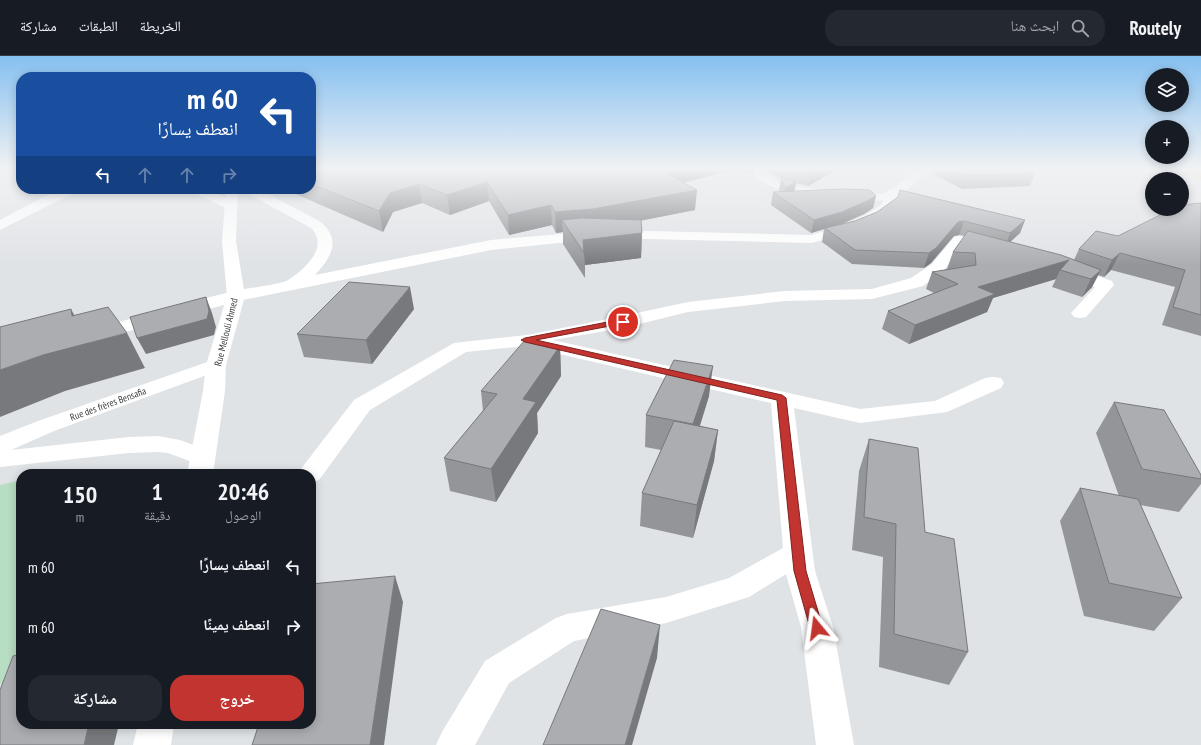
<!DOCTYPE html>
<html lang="ar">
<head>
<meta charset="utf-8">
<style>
  body { margin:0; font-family:"PT Sans Narrow","Noto Naskh Arabic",sans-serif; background:#242831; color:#f1f3f6; direction:rtl; height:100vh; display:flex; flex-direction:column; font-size:15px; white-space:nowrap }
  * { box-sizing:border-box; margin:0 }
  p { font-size:13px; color:#9ea1a6 }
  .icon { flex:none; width:22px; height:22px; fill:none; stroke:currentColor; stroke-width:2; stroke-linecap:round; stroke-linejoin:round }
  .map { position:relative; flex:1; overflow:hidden; direction:ltr }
  .drawer { position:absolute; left:16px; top:413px; width:300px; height:260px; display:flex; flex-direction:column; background:#171b24; border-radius:16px; box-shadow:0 2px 10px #0003; direction:rtl }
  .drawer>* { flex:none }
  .banner { position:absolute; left:16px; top:16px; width:300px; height:122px; border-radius:16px; box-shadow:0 2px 10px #0003; direction:rtl; background:#1a4fa0; color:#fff; overflow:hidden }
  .buttons { position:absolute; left:1145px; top:12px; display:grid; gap:8px }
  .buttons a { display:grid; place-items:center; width:44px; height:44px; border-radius:50%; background:#171b24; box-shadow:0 2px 10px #0003; font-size:20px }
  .pin { position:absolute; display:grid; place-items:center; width:34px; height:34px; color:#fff; margin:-17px; border:2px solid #fff; border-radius:50%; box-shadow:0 1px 4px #0007 }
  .me { position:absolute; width:44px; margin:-22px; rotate:344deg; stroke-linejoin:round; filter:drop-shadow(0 0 3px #0008) }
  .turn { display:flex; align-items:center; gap:14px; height:84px; padding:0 12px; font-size:18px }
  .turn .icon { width:52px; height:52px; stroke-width:2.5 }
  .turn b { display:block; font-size:28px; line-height:34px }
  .lanes { display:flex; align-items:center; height:38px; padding:0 12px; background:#0003; justify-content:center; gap:20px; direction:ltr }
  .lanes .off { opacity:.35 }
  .eta { display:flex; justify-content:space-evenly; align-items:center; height:68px; text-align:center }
  .eta b { font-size:24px; font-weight:700; line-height:28px }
  .primary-button { display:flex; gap:8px; margin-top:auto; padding:8px 12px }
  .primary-button a { flex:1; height:46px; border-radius:16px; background:#c2342f; color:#fff; font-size:16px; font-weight:700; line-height:46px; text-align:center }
  .primary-button a+a { background:#242831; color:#f1f3f6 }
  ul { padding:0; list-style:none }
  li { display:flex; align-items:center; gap:12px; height:60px; padding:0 12px }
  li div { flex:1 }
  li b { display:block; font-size:15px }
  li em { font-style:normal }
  header { display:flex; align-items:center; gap:24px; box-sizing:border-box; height:56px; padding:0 20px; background:#171b24; border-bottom:1px solid #363941 }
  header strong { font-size:19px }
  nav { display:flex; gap:22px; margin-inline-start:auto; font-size:14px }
  .search { width:280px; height:36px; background:#242831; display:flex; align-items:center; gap:10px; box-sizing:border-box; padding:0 14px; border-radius:16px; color:#9ea1a6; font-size:15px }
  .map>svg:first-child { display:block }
</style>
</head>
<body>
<header>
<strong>Routely</strong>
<div class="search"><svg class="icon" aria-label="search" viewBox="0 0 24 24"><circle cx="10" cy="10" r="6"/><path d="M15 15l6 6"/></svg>ابحث هنا</div>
<nav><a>الخريطة</a><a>الطبقات</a><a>مشاركة</a></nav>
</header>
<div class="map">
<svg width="1201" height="689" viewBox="0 0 1201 689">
  <rect width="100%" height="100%" fill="#e0e3e6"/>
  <path fill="#b7ddc2" d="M 100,413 L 121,418 L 50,418 L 57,417 Z
    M 21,424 L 21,621 L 0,628 L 0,429 Z"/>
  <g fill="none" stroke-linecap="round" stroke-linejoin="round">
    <path fill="#fff" fill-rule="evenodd" d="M 756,112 L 768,112 L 765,117 C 781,133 814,132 835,135 L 841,139 L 835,143 C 811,139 768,138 753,117 Z
      M 921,112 L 939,112 L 921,121 L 908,133 L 896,141 L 894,153 L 873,168 L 851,177 L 811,187 L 606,182 L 491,194 L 238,245 L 93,285 L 86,283 L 83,279 L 86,275 C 135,262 184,247 234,235 C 244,233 282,228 288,224 C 304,214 330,191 311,172 L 245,136 L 243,133 L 259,133 L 321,166 C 342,185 331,201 315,219 L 491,184 L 606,174 L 811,179 C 840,171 858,166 882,148 L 883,144 L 870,145 L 868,142 L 870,139 C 875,138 882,138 886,136 C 900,130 908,117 921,112 Z
      M 63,133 L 80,133 L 78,136 L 53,147 L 0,174 L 0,164 L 43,141 Z
      M 190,133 L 206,133 L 236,146 L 238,149 L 236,152 L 226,152 L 192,136 Z
      M 959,180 L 994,188 L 997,191 L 994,194 L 989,196 L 963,189 L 944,214 L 923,230 L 872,243 L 785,245 L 688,256 L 623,272 L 553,284 L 860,353 L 935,345 L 985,322 L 993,321 L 1001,322 L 1004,327 L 1001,332 L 947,356 L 860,367 L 794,352 L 815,515 L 833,571 L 854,689 L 816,689 L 801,571 L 786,518 L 749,541 L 666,567 L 574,585 L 509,627 L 475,689 L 436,689 L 442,676 L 485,605 L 556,562 L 567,558 L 666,541 L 729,522 L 783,492 L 771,347 L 525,290 L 466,296 L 370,354 L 319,424 L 311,426 L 311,418 L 297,418 L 354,344 L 454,287 L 527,279 L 623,260 L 688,246 L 785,235 L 872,233 L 911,222 L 932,208 L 954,181 Z
      M 1068,210 L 1112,225 L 1114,229 L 1086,261 L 1080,262 L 1074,261 L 1071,257 L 1095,231 L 1062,218 L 1060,215 L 1062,212 Z
      M 216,303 L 223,305 L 226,309 L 223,313 L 54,375 L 11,394 L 129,381 L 158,380 L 180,384 L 212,396 L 215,402 L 212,408 L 203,410 L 168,397 L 158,396 L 129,397 L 0,411 L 0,380 L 38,365 Z"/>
    <path fill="#fff" fill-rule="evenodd" d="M 226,133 L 238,133 L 236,185 L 245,240 L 226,309 L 225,335 L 213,418 L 187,418 L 203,335 L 206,309 L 227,240 L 222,185 Z
      M 138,668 L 174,668 L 171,689 L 133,689 Z"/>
    <path fill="#eed1af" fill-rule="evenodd" d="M 1167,112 L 1187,112 L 1201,116 L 1201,124 L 1169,114 Z"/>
  </g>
  <path fill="#939598" d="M 311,112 L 755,112 L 752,117 L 731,114 L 683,127 L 695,154 L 641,164 L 642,177 L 641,202 L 585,209 L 585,222 L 563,188 L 563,176 L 556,177 L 552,169 L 509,179 L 489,145 L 450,159 L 422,147 L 393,156 L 383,176 L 291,136 L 290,133 L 311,133 Z
    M 768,112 L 840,112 L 808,130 L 796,127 L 794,135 L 876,140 L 873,152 L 864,158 L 842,168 L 1025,164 L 1020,177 L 1010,186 L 1074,204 L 1079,193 L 1118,180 L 1201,147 L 1201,280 L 1162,269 L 1175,231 L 1111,214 L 1104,221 L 1098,219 L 1092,231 L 1082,241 L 1052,231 L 1056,223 L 993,242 L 987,256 L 909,288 L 882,273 L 888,255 L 934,237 L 926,233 L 932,216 L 951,213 L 947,213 L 953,196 L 965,180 L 959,179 L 954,180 L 931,207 L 924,212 L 852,208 L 822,186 L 824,173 L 811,177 L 771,149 L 773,136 L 779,136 L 779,134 L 781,122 L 776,120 L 767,116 Z
    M 932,112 L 1024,112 L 1035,118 L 1030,130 L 962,133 L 931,117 Z
    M 414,253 L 372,308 L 304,301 L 297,278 Z
    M 560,290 L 561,320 L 537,357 L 538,377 L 496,446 L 450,435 L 444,402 L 483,355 L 481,335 Z
    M 709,340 L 700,370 L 718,374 L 714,405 L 693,482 L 640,470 L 642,437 L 661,394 L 645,391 L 646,359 Z
    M 1114,346 L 1201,419 L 1201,428 L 1179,456 L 1140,449 L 1182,542 L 1154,575 L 1084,560 L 1060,465 L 1080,432 L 1119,440 L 1096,377 Z
    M 869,383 L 925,476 L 968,596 L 949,629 L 879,611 L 883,501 L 852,494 L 859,415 Z"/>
  <path fill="#78797c" d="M 669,112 L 731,112 L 731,114 L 660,133 L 661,114 Z
    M 752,112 L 755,112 L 752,117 Z
    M 811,112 L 840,112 L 808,130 Z
    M 487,126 L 489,145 L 450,159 L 447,139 Z
    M 796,126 L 794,138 L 783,143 L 785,132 Z
    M 419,128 L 422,147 L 393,156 L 383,176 L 379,155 L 390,137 Z
    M 697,134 L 695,154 L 594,174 L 562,164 L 563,176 L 556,177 L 555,156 Z
    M 876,140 L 873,152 L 864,158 L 839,169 L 825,172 L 824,173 L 811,177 L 814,164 Z
    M 551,149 L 552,169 L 509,179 L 508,159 Z
    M 1025,164 L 1020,177 L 1005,191 L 1010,177 Z
    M 964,165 L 959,179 L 954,180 L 931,207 L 924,212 L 929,197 L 958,166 Z
    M 642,177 L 641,202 L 585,209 L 583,184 Z
    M 1120,197 L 1111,214 L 1104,221 L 1112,204 Z
    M 1069,204 L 1060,214 L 1056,223 L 993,242 L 987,256 L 909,288 L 915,269 L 978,231 Z
    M 1101,214 L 1092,231 L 1082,241 L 1091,223 Z
    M 410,231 L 414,253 L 372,308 L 366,284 Z
    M 206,241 L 212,257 L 216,271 L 214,279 L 146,298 L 137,282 Z
    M 71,253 L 89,287 L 127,277 L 145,312 L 65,335 L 0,361 L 0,314 L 43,299 L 72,260 Z
    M 560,290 L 561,320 L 537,357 L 538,377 L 496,446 L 491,413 L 523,343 Z
    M 713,310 L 709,340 L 690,400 L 693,368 Z
    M 718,374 L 714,405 L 693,482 L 697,449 Z
    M 395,520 L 403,546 L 384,689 L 370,689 Z
    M 660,569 L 657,602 L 632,689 L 625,689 Z
    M 89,668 L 119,668 L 114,689 L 84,689 Z"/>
  <path fill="#abadb1" stroke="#78797c" d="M 311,112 L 669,112 L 661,114 L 697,134 L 593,153 L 555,156 L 551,149 L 508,159 L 487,126 L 447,139 L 419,128 L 390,137 L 379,155 L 311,128 Z
    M 949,112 L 1024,112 L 1035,118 L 966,120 Z
    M 781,121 L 796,126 L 785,132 Z
    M 843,133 L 870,134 L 876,140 L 867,145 L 842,156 L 814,164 L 773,136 Z
    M 900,134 L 1025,164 L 1010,177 L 964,165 L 958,166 L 936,192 L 929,197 L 855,194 L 825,172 L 855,165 L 877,156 L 898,141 Z
    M 1201,147 L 1201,259 L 1173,251 L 1185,214 L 1120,197 L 1112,204 L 1079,193 L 1096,175 L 1118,180 L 1172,153 L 1182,153 L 1182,149 Z
    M 581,162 L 641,164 L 642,177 L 583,184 L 584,197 L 562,164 Z
    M 968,175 L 1061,199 L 1101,214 L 1091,223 L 1060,214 L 1069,204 L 978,231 L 995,238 L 915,269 L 888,255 L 958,228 L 932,216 L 976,209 L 975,197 L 953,196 Z
    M 349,226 L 410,231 L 366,284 L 297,278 Z
    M 206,241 L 209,255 L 207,263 L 137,282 L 130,261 Z
    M 108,251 L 127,277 L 43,299 L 0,314 L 0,271 L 71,253 L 72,260 Z
    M 525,284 L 560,290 L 523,343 L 536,346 L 491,413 L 444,402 L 497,338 L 481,335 Z
    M 674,304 L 713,310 L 693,368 L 646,359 Z
    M 1114,346 L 1164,354 L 1201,419 L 1201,423 L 1142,413 Z
    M 674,365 L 718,374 L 697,449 L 642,437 Z
    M 869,383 L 918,392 L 925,476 L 954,483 L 968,596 L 894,578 L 896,468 L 864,461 Z
    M 1080,432 L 1138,443 L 1182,542 L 1109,527 Z
    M 395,520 L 370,689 L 252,689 L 259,668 L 311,668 L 311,528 Z
    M 601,553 L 660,569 L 625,689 L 543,689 Z
    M 21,598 L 21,668 L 89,668 L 84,689 L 0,689 L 0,634 L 13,600 Z"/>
  <linearGradient id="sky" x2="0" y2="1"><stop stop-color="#85c0f0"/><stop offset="0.54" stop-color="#f1f2f4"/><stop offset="1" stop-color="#f1f2f4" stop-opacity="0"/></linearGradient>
  <rect width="1201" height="209" fill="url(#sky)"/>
  <path fill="#c2342f" stroke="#7e221f" d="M 623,263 L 627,266 L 626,267 L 536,284 L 782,339 L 786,342 L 806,515 L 823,572 L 821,576 L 817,577 L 812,576 L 810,572 L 794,515 L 777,344 L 525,286 L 521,284 L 525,282 Z"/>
  <g text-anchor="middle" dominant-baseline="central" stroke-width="3" stroke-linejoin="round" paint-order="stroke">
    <g font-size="10" fill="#3c3d3e" stroke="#fff">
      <text transform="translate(226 276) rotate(-76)">Rue Mellouli Ahmed</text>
      <text transform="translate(108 348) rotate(-20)">Rue des frères Bensafia</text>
    </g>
  </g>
</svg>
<div class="buttons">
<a><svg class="icon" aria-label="layers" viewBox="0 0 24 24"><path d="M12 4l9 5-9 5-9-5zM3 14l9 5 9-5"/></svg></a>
<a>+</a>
<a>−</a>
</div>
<div class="pin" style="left:623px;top:266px;background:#d93025"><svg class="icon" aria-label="arrive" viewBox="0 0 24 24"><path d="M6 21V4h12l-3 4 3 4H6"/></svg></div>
<svg class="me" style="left:817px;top:572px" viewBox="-20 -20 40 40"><path d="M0-17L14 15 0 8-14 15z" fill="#c2342f" stroke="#fff" stroke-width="4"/></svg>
<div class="banner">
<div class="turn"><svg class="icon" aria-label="left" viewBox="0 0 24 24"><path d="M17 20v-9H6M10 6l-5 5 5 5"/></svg><div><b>60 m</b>انعطف يسارًا</div></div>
<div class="lanes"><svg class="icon" aria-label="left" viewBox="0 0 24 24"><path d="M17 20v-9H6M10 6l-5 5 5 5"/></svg><svg class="icon off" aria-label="ahead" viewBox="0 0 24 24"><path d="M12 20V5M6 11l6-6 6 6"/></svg><svg class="icon off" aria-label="ahead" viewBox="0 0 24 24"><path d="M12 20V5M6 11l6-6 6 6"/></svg><svg class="icon off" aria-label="right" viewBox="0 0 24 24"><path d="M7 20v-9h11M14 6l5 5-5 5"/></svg></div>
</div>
<section class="drawer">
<div class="eta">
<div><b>20:46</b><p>الوصول</p></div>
<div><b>1</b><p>دقيقة</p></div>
<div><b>150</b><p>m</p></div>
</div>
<ul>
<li><svg class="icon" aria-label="left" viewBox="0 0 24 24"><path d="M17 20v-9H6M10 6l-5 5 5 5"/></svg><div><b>انعطف يسارًا</b></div><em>60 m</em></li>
<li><svg class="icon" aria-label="right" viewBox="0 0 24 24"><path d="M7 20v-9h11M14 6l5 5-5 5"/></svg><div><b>انعطف يمينًا</b></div><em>60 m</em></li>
</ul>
<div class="primary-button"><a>خروج</a><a>مشاركة</a></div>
</section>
</div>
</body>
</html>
